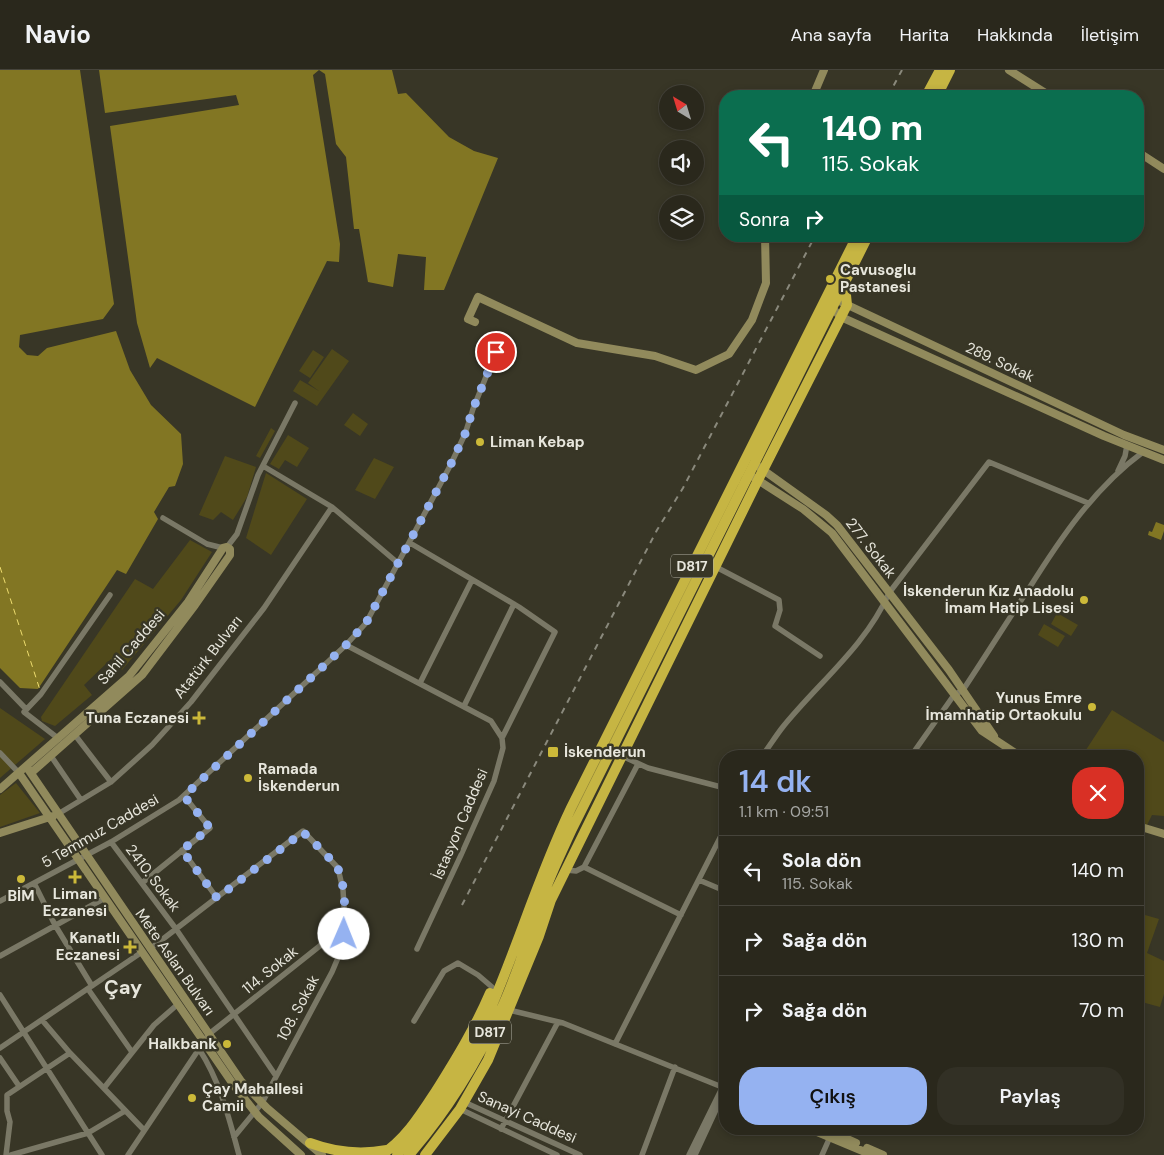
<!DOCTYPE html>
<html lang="tr">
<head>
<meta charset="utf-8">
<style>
  body { margin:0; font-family:"DM Sans",sans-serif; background:#323025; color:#f1f3f6; height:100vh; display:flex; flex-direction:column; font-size:19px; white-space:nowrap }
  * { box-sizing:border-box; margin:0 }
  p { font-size:16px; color:#a5a6a3 }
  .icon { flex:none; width:28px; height:28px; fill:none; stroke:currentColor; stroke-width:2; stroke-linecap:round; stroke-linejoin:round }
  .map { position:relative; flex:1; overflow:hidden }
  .details { position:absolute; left:719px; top:680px; width:425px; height:385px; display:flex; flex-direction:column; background:#2a281c; border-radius:20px; box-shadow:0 2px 8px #0003,0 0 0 1px #46443b }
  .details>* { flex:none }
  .guide { position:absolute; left:719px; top:20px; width:425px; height:152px; border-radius:20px; box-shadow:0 2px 8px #0003,0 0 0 1px #46443b; background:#0b6e4f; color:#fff; overflow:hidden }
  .needle { width:32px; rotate:322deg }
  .fabs { position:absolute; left:659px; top:15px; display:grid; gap:10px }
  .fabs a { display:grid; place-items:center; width:45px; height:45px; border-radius:50%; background:#2a281c; box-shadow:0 2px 8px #0003,0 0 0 1px #46443b; font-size:25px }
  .pin { position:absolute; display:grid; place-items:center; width:42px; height:42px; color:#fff; margin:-21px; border:2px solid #fff; border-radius:50%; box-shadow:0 1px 5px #0007 }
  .me { position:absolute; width:55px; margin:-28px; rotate:1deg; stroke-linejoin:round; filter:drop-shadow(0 0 4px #0008) }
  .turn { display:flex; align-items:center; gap:18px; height:105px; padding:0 20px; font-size:22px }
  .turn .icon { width:65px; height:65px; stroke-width:2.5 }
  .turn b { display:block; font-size:35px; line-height:42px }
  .then { display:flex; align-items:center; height:48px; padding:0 20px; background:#0003; gap:10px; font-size:19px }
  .round { display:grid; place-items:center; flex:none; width:52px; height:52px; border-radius:20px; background:#323025 }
  .head { display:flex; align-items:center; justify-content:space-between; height:85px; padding:0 20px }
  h1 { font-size:30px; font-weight:600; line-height:38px; color:#95b2f1 }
  .cta { display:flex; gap:10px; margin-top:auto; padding:10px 20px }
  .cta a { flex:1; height:58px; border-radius:20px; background:#95b2f1; color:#111; font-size:20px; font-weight:600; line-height:58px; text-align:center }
  .cta a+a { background:#323025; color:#f1f3f6 }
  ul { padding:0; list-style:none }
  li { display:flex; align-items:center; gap:15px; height:70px; padding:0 20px; border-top:1px solid #46443b }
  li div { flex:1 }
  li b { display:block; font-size:19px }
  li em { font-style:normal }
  header { display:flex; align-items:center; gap:30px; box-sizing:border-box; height:70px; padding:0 25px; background:#2a281c; border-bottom:1px solid #46443b }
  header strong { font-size:24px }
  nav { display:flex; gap:28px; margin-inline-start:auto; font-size:18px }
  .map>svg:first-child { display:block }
</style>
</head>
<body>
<header>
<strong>Navio</strong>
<nav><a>Ana sayfa</a><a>Harita</a><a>Hakkında</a><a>İletişim</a></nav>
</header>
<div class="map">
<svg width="1164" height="1085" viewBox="0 0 1164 1085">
  <rect width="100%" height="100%" fill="#383626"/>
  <path fill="#50491a" d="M 332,279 L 349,291 L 317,336 L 293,321 L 300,310 L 319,321 L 308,313 Z
    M 313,280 L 324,287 L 310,308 L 299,301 Z
    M 353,343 L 368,354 L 360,366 L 344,355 Z
    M 271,358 L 275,361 L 260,388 L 256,386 Z
    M 288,365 L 309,378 L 297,397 L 285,390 L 279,399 L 270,394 Z
    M 225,386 L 256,397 L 247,427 L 233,450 L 221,442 L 213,450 L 199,445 Z
    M 374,388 L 394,397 L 375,429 L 355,420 Z
    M 266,403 L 307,429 L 271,485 L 246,468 Z
    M 190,470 L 212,482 L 181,530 L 122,600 L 111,589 L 84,615 L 92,625 L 55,656 L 42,651 L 41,647 L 135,509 L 153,519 Z
    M 1057,543 L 1078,555 L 1071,566 L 1051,554 Z
    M 1044,554 L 1065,566 L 1058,577 L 1038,565 Z
    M 0,638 L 45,669 L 0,708 Z
    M 1112,640 L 1164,672 L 1164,746 L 1152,745 L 1147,755 L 1138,750 L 1138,686 L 1082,686 Z
    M 16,713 L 40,743 L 0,757 L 0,725 Z
    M 1138,843 L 1159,849 L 1147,883 L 1164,891 L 1164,924 L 1160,937 L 1138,931 Z"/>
  <path fill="#827623" d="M 0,0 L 80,0 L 114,234 L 103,249 L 20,265 L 19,277 L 27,285 L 38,286 L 47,278 L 116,261 L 130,300 L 151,335 L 181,364 L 183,394 L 175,416 L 169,417 L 154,442 L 158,449 L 126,504 L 117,500 L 38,619 L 20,618 L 0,598 Z
    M 99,0 L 319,0 L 313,5 L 340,174 L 339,192 L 327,191 L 255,337 L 157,288 L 150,298 L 137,253 L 110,56 L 239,35 L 236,25 L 105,43 Z
    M 319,0 L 392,0 L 398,24 L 406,23 L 449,67 L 474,81 L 498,88 L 444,220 L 424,220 L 426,187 L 398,184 L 393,217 L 368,212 L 359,159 L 354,159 L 346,87 L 336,74 L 325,4 Z
    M 1156,452 L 1164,455 L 1164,461 L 1161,470 L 1148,465 L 1149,461 L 1152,462 Z"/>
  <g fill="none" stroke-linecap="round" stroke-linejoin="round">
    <path stroke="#eedd6f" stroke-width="1" stroke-dasharray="6 5" stroke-linecap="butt" d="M 0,497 L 40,620"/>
    <path stroke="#7a7866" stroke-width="5.5" d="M 263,396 L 332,437
      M 1118,401 L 1125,386 L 1127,375
      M 163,448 L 207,474 L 223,478
      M 410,473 L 519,537 L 555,562 L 502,668
      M 227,477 L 237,464 L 258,405 L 295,333
      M 716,497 L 779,530 L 780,540 L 775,556 L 820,586
      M 346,575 L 491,651 L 502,668 L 503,678 L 494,711 L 461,785 L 417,879
      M 0,612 L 26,639
      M 420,613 L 472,510
      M 464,636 L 514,534
      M 75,665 L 111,712
      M 59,669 L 24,642 L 41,624 L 110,525
      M 0,683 L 19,703
      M 51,686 L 81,730
      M 622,686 L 648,698 L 725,718
      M 762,686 C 769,677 775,667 782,658 C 818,613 865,577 889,523 L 989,392 L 1088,433
      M 911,686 L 954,625 L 963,620 C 985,587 1006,553 1028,520 C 1060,469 1094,418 1143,382
      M 58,744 L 111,712 L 152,675 L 191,632 L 264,538 L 332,437 L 399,494
      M 111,772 L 176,859 L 276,1006
      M 182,780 L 217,828
      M 584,797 L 681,845
      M 566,800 L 576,801 L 584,797 L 638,694
      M 699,810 L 725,821
      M 34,813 L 55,855 L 92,916
      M 142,813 L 210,758 L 184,726
      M 0,831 L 111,772 L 179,730 L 346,575 L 366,553 L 450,396 L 465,364 L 473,339 L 502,267
      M 150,879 L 303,761 L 338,798 L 343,820 L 345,853 L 343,876 L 332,902 L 262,1033 L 234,1067
      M 0,886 L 105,828
      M 88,919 L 132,982
      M 0,925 L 102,1085
      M 509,940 L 563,953 L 722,1017
      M 42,950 L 70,983 L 144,1060
      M 414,951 L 444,901 L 458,893 L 478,905 L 492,917
      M 615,974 L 725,758
      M 0,978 L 142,882
      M 199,979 C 220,1011 229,1048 239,1085
      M 0,988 L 19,1016
      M 104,1018 L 154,955 L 178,934
      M 464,1032 L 580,1085
      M 460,1039 L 557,1085
      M 501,1059 L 558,952
      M 6,1085 L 10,1052 L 7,1041 L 7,1025 L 70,983
      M 11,1085 L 88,1063 L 125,1041
      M 128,1085 L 209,964 L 331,867 L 345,853
      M 642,1085 L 675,997
      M 689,1085 L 725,1012
      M 695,1085 L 720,1031 L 721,1024
      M 822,1085 L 830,1067"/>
    <path stroke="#918a5c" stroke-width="8" d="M 1009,0 L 1050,26
      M 813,26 L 824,0
      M 1138,82 L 1164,99
      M 831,230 L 837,230 L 1124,365 L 1164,380
      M 830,236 L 841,247 L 1104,366 L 1164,390
      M 475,252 L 468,249 L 478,227 L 577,273 L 655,286 L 696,300 L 729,284 L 752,250 L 766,213 L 765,166
      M 759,397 L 826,445 L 837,455 L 949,600 L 994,666
      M 753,407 L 803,439 L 832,463 L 982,661 L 1020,686
      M 28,699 L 241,1011 L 267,1038 L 322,1085
      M 19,703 L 235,1017 L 259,1047 L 301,1085
      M 0,719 L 129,606 L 188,532 L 223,478 L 227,477 L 230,479 L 230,485 L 195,535 L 142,605 L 31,703
      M 1138,756 L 1164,764
      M 0,763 L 53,746
      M 722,1017 L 725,1018
      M 810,1059 L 872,1085
      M 825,1059 L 856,1073
      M 867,1078 L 883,1085"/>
    <path stroke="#c6b543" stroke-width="10" d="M 926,26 L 940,0
      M 937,26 L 950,0
      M 310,1073 C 334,1082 361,1085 387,1080
      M 381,1085 C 405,1070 421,1044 436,1021 C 456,989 475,958 490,923
      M 397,1085 C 429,1048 460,1008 480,963 C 514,889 536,811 571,738 L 857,166
      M 409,1085 C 448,1040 480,988 504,933 C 519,898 531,862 543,826 C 551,803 562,781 572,759 L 868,166
      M 425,1085 L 460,1039 L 488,990 L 539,866 L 551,830 L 758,410 L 847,235 L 845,215"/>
    <path stroke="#8a897c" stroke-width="2" stroke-dasharray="6 6" stroke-linecap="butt" d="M 888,26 L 902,0
      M 462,835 L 657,460 L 683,418 L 815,166"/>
  </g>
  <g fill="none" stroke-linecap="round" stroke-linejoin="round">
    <path stroke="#95b2f1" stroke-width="9" stroke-dasharray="0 16.2" d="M 344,864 C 346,849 345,812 338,799 C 333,790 311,770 303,762 L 217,828 L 182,780 L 210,758 L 184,726 L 346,575 L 366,553 L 450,396 L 465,364 L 473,339 L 496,282"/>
  </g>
  <g fill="#ccb939" stroke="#383626" stroke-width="2">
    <circle cx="830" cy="209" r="5"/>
    <circle cx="480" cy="372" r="5"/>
    <circle cx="1084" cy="530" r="5"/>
    <circle cx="1092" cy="637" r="5"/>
    <path d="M196.5 640.5h5v5h5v5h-5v5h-5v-5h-5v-5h5z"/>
    <rect x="547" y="676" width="12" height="12" rx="2.5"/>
    <circle cx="248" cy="708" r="5"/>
    <path d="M72.5 799.5h5v5h5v5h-5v5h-5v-5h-5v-5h5z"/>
    <circle cx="21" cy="809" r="5"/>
    <path d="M127.5 869.5h5v5h5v5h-5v5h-5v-5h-5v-5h5z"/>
    <circle cx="227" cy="974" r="5"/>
    <circle cx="192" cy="1028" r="5"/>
  </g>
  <g text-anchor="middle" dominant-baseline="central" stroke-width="5" stroke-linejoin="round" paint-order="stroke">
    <g fill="#383626" stroke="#b2b1a5" stroke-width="1">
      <rect x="671" y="484.5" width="42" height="23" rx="4"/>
      <rect x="469" y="950.5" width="42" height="23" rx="4"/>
    </g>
    <g font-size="14" font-weight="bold" fill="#e7e6dc">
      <text x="692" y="496">D817</text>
      <text x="490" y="962">D817</text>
    </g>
    <g font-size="15" font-weight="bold" fill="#e7e6dc" stroke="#383626" text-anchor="start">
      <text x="840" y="200">Cavusoglu<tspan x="840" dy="17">Pastanesi</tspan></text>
      <text x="490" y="372">Liman Kebap</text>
      <text x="1074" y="521" text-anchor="end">İskenderun Kız Anadolu<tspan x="1074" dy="17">İmam Hatip Lisesi</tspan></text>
      <text x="1082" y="628" text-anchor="end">Yunus Emre<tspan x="1082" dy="17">İmamhatip Ortaokulu</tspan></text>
      <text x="189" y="648" text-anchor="end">Tuna Eczanesi</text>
      <text x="564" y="682">İskenderun</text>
      <text x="258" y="699">Ramada<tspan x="258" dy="17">İskenderun</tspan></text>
      <text x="75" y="824" text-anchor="middle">Liman<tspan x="75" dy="17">Eczanesi</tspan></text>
      <text x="21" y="826" text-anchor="middle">BİM</text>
      <text x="120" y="868" text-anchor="end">Kanatlı<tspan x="120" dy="17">Eczanesi</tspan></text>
      <text x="217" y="974" text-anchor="end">Halkbank</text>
      <text x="202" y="1019">Çay Mahallesi<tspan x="202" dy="17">Camii</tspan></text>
    </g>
    <g font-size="15" fill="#e7e6dc" stroke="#383626">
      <text transform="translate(1000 292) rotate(25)">289. Sokak</text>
      <text transform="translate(871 478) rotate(52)">277. Sokak</text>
      <text transform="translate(131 577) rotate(-49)">Sahil Caddesi</text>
      <text transform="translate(208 587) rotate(-52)">Atatürk Bulvarı</text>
      <text transform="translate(460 754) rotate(-67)">İstasyon Caddesi</text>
      <text transform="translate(100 761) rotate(-30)">5 Temmuz Caddesi</text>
      <text transform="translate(153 808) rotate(53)">2410. Sokak</text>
      <text transform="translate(175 892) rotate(55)">Mete Aslan Bulvarı</text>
      <text transform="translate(270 900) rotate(-39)">114. Sokak</text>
      <text transform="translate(298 938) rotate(-62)">108. Sokak</text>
      <text transform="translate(527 1047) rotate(24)">Sanayi Caddesi</text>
    </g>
    <g font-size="20" font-weight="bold" fill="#e7e6dc" stroke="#383626">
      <text x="123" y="917">Çay</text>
    </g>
  </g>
</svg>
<div class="fabs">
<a><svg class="needle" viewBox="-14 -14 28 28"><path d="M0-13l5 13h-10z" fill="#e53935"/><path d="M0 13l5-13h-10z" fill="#a5a6a3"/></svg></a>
<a><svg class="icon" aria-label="sound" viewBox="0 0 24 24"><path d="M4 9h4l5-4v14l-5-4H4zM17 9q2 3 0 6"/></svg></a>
<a><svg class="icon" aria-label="layers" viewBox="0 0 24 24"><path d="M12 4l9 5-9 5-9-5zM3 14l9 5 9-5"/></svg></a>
</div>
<div class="pin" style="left:496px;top:282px;background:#d93025"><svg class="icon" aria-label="arrive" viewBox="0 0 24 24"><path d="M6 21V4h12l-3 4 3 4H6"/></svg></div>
<svg class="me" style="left:344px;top:864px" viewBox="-20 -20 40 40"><circle r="19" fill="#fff"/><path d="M0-13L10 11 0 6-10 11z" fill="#95b2f1"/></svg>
<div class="guide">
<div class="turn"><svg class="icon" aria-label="left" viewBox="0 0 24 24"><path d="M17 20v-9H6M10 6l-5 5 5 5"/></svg><div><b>140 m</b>115. Sokak</div></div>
<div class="then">Sonra<svg class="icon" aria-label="right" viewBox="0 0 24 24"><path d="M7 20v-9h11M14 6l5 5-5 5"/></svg></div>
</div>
<section class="details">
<div class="head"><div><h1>14 dk</h1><p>1.1 km · 09:51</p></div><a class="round" style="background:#d93025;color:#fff"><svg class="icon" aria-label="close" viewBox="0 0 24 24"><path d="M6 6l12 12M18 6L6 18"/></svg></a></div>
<ul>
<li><svg class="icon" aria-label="left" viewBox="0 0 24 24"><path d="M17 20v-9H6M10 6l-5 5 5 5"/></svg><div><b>Sola dön</b><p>115. Sokak</p></div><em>140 m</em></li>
<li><svg class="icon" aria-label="right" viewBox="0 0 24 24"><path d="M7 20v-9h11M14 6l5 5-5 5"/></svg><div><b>Sağa dön</b></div><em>130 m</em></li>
<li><svg class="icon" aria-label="right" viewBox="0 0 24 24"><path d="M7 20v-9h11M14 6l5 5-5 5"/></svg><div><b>Sağa dön</b></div><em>70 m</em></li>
</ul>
<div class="cta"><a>Çıkış</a><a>Paylaş</a></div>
</section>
</div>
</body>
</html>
